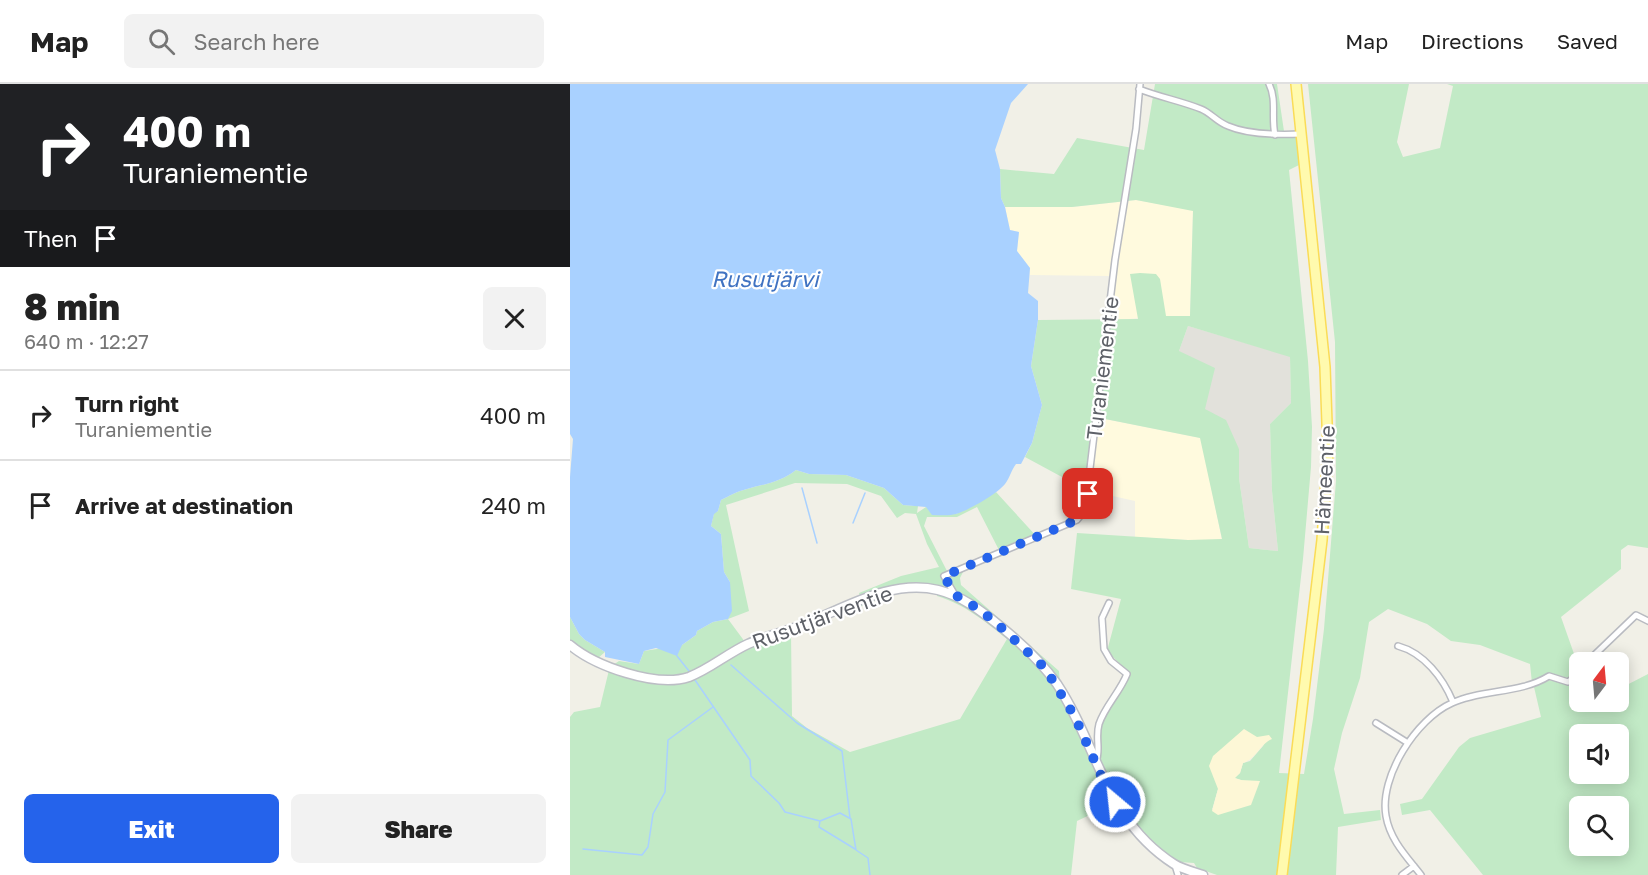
<!DOCTYPE html>
<html lang="en">
<head>
<meta charset="utf-8">
<style>
  body { margin:0; font-family:"Golos Text",sans-serif; background:#f2f2f2; color:#222; height:100vh; display:flex; flex-direction:column; font-size:22px; white-space:nowrap }
  * { box-sizing:border-box; margin:0 }
  p { font-size:20px; color:#767676 }
  .icon { flex:none; width:33px; height:33px; fill:none; stroke:currentColor; stroke-width:2; stroke-linecap:round; stroke-linejoin:round }
  .map { position:relative; flex:1; overflow:hidden }
  .details { display:flex; flex-direction:column; background:#fff; width:570px }
  .details>* { flex:none }
  .top-card { background:#202124; color:#fff; overflow:hidden }
  .needle { width:39px; rotate:16deg }
  .fabs { position:absolute; left:999px; top:568px; display:grid; gap:12px }
  .fabs a { display:grid; place-items:center; width:60px; height:60px; border-radius:9px; background:#fff; box-shadow:0 3px 15px #0003; font-size:30px }
  .pin { position:absolute; display:grid; place-items:center; width:51px; height:51px; color:#fff; margin:-26px; border-radius:12px; box-shadow:0 3px 9px #0006 }
  .me { position:absolute; width:66px; margin:-33px; rotate:332deg; stroke-linejoin:round; filter:drop-shadow(0 0 4px #0008) }
  .turn { display:flex; align-items:center; gap:21px; height:126px; padding:0 24px; font-size:27px }
  .turn .icon { width:78px; height:78px; stroke-width:2.5 }
  .turn b { display:block; font-size:42px; line-height:51px }
  .then { display:flex; align-items:center; height:57px; padding:0 24px; background:#0003; gap:12px; font-size:22px }
  .round { display:grid; place-items:center; flex:none; width:63px; height:63px; border-radius:9px; background:#f2f2f2 }
  .head { display:flex; align-items:center; justify-content:space-between; height:102px; padding:0 24px }
  h1 { font-size:36px; font-weight:800; line-height:45px }
  .primary-button { display:flex; gap:12px; margin-top:auto; padding:12px 24px }
  .primary-button a { flex:1; height:69px; border-radius:9px; background:#2563eb; color:#fff; font-size:24px; font-weight:800; line-height:69px; text-align:center }
  .primary-button a+a { background:#f2f2f2; color:#222 }
  ul { padding:0; list-style:none }
  li { display:flex; align-items:center; gap:18px; height:90px; padding:0 24px; border-top:2px solid #e0e0e0 }
  li div { flex:1 }
  li b { display:block; font-size:22px }
  li em { font-style:normal }
  header { display:flex; align-items:center; gap:36px; box-sizing:border-box; height:84px; padding:0 30px; background:#fff; border-bottom:2px solid #e0e0e0 }
  header strong { font-size:28px }
  nav { display:flex; gap:33px; margin-inline-start:auto; font-size:21px }
  .search { width:420px; height:54px; background:#f2f2f2; display:flex; align-items:center; gap:15px; box-sizing:border-box; padding:0 21px; border-radius:9px; color:#767676; font-size:22px }
  main { display:flex; flex:1; min-height:0 }
  .map>svg:first-child { display:block }
</style>
</head>
<body>
<header>
<strong>Map</strong>
<div class="search"><svg class="icon" aria-label="search" viewBox="0 0 24 24"><circle cx="10" cy="10" r="6"/><path d="M15 15l6 6"/></svg>Search here</div>
<nav><a>Map</a><a>Directions</a><a>Saved</a></nav>
</header>
<main>
<section class="details">
<div class="top-card">
<div class="turn"><svg class="icon" aria-label="right" viewBox="0 0 24 24"><path d="M7 20v-9h11M14 6l5 5-5 5"/></svg><div><b>400 m</b>Turaniementie</div></div>
<div class="then">Then<svg class="icon" aria-label="arrive" viewBox="0 0 24 24"><path d="M6 21V4h12l-3 4 3 4H6"/></svg></div>
</div>
<div class="head"><div><h1>8 min</h1><p>640 m · 12:27</p></div><a class="round"><svg class="icon" aria-label="close" viewBox="0 0 24 24"><path d="M6 6l12 12M18 6L6 18"/></svg></a></div>
<ul>
<li><svg class="icon" aria-label="right" viewBox="0 0 24 24"><path d="M7 20v-9h11M14 6l5 5-5 5"/></svg><div><b>Turn right</b><p>Turaniementie</p></div><em>400 m</em></li>
<li><svg class="icon" aria-label="arrive" viewBox="0 0 24 24"><path d="M6 21V4h12l-3 4 3 4H6"/></svg><div><b>Arrive at destination</b></div><em>240 m</em></li>
</ul>
<div class="primary-button"><a>Exit</a><a>Share</a></div>
</section>
<div class="map">
<svg width="1078" height="791" viewBox="0 0 1078 791">
  <rect width="100%" height="100%" fill="#f1f0e7"/>
  <path fill="#fffade" d="M 566,116 L 623,126 L 620,233 L 595,232 L 535,237 L 541,192 L 460,191 L 460,184 L 447,167 L 449,148 L 440,146 L 435,123 L 502,123 Z
    M 525,333 L 631,354 L 652,456 L 618,456 L 565,453 L 565,417 L 516,406 Z"/>
  <path fill="#e2e1db" d="M 618,242 L 720,272 L 721,319 L 700,340 L 702,407 L 708,467 L 679,464 L 669,394 L 669,365 L 635,326 L 609,267 Z"/>
  <path fill="#c2eac6" fill-rule="evenodd" d="M 585,0 L 707,0 L 715,54 L 727,53 L 729,81 L 719,86 L 738,277 L 742,343 L 741,383 L 733,475 L 709,689 L 734,690 L 743,635 L 754,545 L 766,397 L 765,258 L 738,0 L 839,0 L 827,58 L 833,73 L 870,64 L 883,2 L 877,0 L 1078,0 L 1078,464 L 1058,461 L 1051,466 L 1051,485 L 991,533 L 1009,584 L 998,594 L 980,589 L 962,599 L 960,580 L 910,561 L 881,557 L 857,540 L 818,525 L 799,538 L 790,594 L 772,649 L 764,685 L 774,730 L 810,726 L 811,736 L 768,743 L 766,791 L 647,791 L 627,784 L 624,779 L 609,778 L 589,770 L 545,719 L 507,737 L 501,791 L 0,791 L 0,633 L 4,628 L 30,623 L 39,586 L 0,557 L 0,533 L 9,550 L 15,556 L 35,568 L 27,575 L 43,581 L 49,577 L 69,580 L 74,567 L 112,561 L 126,551 L 127,547 L 143,538 L 158,535 L 160,498 L 154,488 L 151,450 L 141,442 L 144,429 L 148,427 L 151,416 C 159,412 168,407 177,405 C 195,400 211,398 226,386 L 239,390 L 276,391 L 314,404 L 333,421 L 348,422 L 347,429 L 356,423 L 386,430 L 426,408 L 468,454 L 431,470 L 407,423 L 387,433 L 357,433 L 354,442 L 377,487 L 394,486 L 390,494 L 391,501 L 489,587 L 490,600 L 528,676 C 533,666 527,656 530,644 C 534,625 550,607 560,590 L 537,567 L 551,515 L 501,505 L 507,449 L 618,456 L 652,455 L 630,354 L 525,333 L 516,406 L 455,373 L 462,359 L 472,321 L 461,282 L 468,236 L 568,235 L 560,190 L 570,189 L 586,190 L 590,195 L 596,232 L 620,232 L 623,127 L 566,116 L 502,123 L 435,123 L 431,114 L 430,85 L 484,90 L 507,54 L 574,66 ZM 618,242 L 720,273 L 721,319 L 700,340 L 702,407 L 708,467 L 679,464 L 669,394 L 669,365 L 656,336 L 635,325 L 645,284 L 609,267 ZM 225,399 L 277,400 L 311,412 L 327,434 L 335,429 L 346,430 L 357,460 L 369,483 L 331,492 L 289,509 L 290,513 L 218,543 L 175,558 L 158,535 L 179,527 L 156,421 ZM 351,506 L 367,509 L 367,512 C 396,521 414,537 437,555 L 390,635 L 280,668 L 237,644 L 222,632 L 221,549 L 281,524 L 285,525 L 322,510 ZM 699,651 L 693,662 L 680,677 L 673,679 L 670,689 L 664,694 L 671,696 L 642,726 L 648,705 Z
    M 1078,590 L 1078,791 L 913,791 L 860,726 L 832,731 L 830,720 L 852,715 L 889,663 L 900,654 L 971,633 L 964,603 L 980,596 L 998,601 L 1006,596 L 1009,599 L 1010,618 L 1048,618 L 1049,605 ZM 1010,651 L 1048,651 L 1048,690 L 1010,690 ZM 1010,723 L 1048,723 L 1048,762 L 1010,762 Z"/>
  <path fill="#fdf7d6" d="M 674,645 L 687,653 L 699,651 L 702,655 C 690,660 686,675 673,679 L 670,689 L 665,694 L 671,696 L 690,697 L 681,721 L 648,731 L 642,727 L 648,705 L 639,682 L 643,672 Z"/>
  <path fill="#a9d1ff" d="M 0,0 L 458,0 L 441,19 L 425,66 L 430,85 L 431,114 L 435,123 L 440,146 L 449,148 L 447,167 L 460,184 L 458,209 L 468,217 L 468,236 L 461,282 L 472,321 L 462,359 L 451,380 L 446,380 C 441,387 440,393 435,400 C 427,410 399,426 386,430 C 379,432 370,431 362,431 L 356,423 L 333,421 L 314,404 L 276,391 L 239,390 L 226,386 C 211,398 195,400 177,405 C 168,407 159,412 151,416 L 148,427 L 144,430 L 141,442 L 151,450 L 154,488 L 160,498 L 162,527 L 158,535 L 143,538 L 127,547 L 126,551 L 112,561 L 107,572 L 86,564 L 74,567 L 69,580 L 35,573 L 35,568 L 15,556 L 9,550 L 0,533 L 0,393 L 3,355 L 0,350 Z"/>
  <g fill="none" stroke-linecap="round" stroke-linejoin="round">
    <path stroke="#a9d1ff" stroke-width="1.5" d="M 232,404 L 247,459
      M 283,439 L 295,409
      M 107,572 L 119,587
      M 161,581 L 227,639 L 272,667 L 280,734
      M 125,596 L 180,676 L 181,692 L 209,719 L 215,728 L 250,737 L 270,729 L 281,735 L 286,766 L 298,774 L 300,791
      M 250,737 L 249,743 L 285,765
      M 13,765 L 72,771 L 78,763 L 83,730 L 95,708 L 98,656 L 143,623"/>
    <defs>
      <path id="street" d="M 699,0 C 707,16 701,33 705,51
        M 569,5 C 589,13 611,17 631,25 C 641,29 647,38 658,42 C 679,51 708,51 731,50
        M 385,511 L 374,492 L 507,436 L 515,426 L 545,176 L 566,45 L 570,0
        M 828,562 C 854,569 873,594 883,618
        M 1016,579 L 1066,531 L 1078,537
        M 806,639 L 838,659
        M 526,678 C 531,665 525,654 529,640 C 535,622 550,608 557,590 L 541,577 L 534,565 L 532,534 L 539,519
        M 605,781 L 608,791
        M 832,791 L 844,782
        M 851,791 C 837,773 820,756 816,732 C 809,693 846,635 882,619 C 912,605 950,610 979,592 L 998,598 L 1006,592 L 1010,586"/>
      <path id="secondary" d="M 0,561 C 25,582 86,604 119,593 C 140,585 158,569 178,560 C 196,552 216,548 234,540 C 276,524 320,495 368,506 C 392,512 410,526 430,542 C 451,559 471,577 487,600 C 528,662 535,736 604,780 C 612,785 624,788 633,791"/>
      <path id="primary" d="M 712,791 L 752,456 L 758,367 L 755,283 L 726,0"/>
    </defs>
    <use href="#street" stroke="#b9bbc1" stroke-width="8"/>
    <use href="#secondary" stroke="#bcbec5" stroke-width="11"/>
    <use href="#primary" stroke="#fadc57" stroke-width="12"/>
    <use href="#street" stroke="#fff" stroke-width="5"/>
    <use href="#secondary" stroke="#fff" stroke-width="8"/>
    <use href="#primary" stroke="#fffaae" stroke-width="9"/>
  </g>
  <g fill="none" stroke-linecap="round" stroke-linejoin="round">
    <path stroke="#2563eb" stroke-width="10" stroke-dasharray="0 18" d="M 518,410 L 514,426 L 507,436 L 374,492 L 385,511 L 398,518 L 423,536 L 475,584 L 505,633 L 537,705 L 545,718"/>
  </g>
  <g text-anchor="middle" dominant-baseline="central" stroke-width="4.5" stroke-linejoin="round" paint-order="stroke">
    <g font-size="21" fill="#5e6168" stroke="#fff">
      <text transform="translate(532 284) rotate(-83)">Turaniementie</text>
      <text transform="translate(754 396) rotate(-87)">Hämeentie</text>
      <text transform="translate(252 533) rotate(-20)">Rusutjärventie</text>
    </g>
    <g font-size="22" font-style="italic" fill="#4073c2" stroke="#fff">
      <text x="195" y="194">Rusutjärvi</text>
    </g>
  </g>
</svg>
<div class="fabs">
<a><svg class="needle" viewBox="-14 -14 28 28"><path d="M0-13l5 13h-10z" fill="#e53935"/><path d="M0 13l5-13h-10z" fill="#767676"/></svg></a>
<a><svg class="icon" aria-label="sound" viewBox="0 0 24 24"><path d="M4 9h4l5-4v14l-5-4H4zM17 9q2 3 0 6"/></svg></a>
<a><svg class="icon" aria-label="search" viewBox="0 0 24 24"><circle cx="10" cy="10" r="6"/><path d="M15 15l6 6"/></svg></a>
</div>
<div class="pin" style="left:518px;top:410px;background:#d93025"><svg class="icon" aria-label="arrive" viewBox="0 0 24 24"><path d="M6 21V4h12l-3 4 3 4H6"/></svg></div>
<svg class="me" style="left:545px;top:718px" viewBox="-20 -20 40 40"><circle r="17" fill="#2563eb" stroke="#fff" stroke-width="3"/><path d="M0-11L8 9 0 5-8 9z" fill="#fff"/></svg>
</div>
</main>
</body>
</html>
